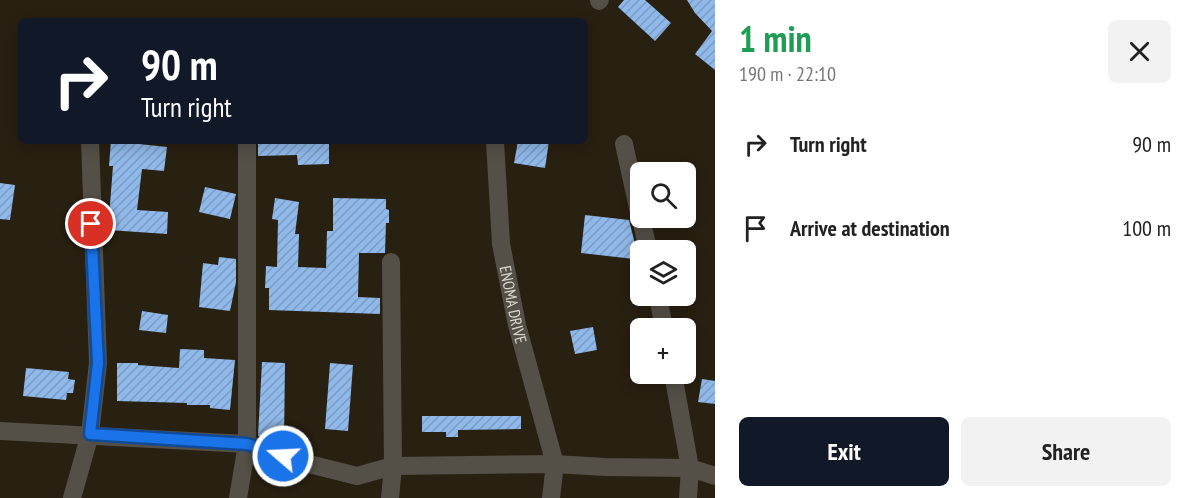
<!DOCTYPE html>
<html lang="en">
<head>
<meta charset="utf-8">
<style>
  body { margin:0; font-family:"PT Sans Narrow",sans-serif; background:#f2f2f2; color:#222; height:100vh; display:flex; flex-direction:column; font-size:22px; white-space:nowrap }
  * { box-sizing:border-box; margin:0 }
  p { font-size:20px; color:#767676 }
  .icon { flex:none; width:33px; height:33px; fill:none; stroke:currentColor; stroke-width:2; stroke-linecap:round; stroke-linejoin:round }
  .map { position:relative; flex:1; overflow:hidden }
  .drawer { display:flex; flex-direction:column; background:#fff; width:480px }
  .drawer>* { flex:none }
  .guide { position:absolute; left:18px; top:18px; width:570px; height:126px; border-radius:9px; box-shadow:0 3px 15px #0003; background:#111827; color:#fff; overflow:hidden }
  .controls { position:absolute; left:630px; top:162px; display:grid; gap:12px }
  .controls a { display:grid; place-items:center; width:66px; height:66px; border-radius:9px; background:#fff; box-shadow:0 3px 15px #0003; font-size:30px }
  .pin { position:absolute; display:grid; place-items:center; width:51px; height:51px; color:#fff; margin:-26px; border:3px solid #fff; border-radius:50%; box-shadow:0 2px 6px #0007 }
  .me { position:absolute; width:66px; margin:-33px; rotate:289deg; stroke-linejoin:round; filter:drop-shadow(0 0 4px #0008) }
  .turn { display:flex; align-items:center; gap:21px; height:126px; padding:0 24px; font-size:27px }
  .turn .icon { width:78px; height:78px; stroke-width:2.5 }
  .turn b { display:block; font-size:42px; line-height:51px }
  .round { display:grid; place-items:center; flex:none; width:63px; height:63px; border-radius:9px; background:#f2f2f2 }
  .headline { display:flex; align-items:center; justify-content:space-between; height:102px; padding:0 24px }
  h1 { font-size:36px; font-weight:800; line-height:45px; color:#1e9e55 }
  .cta { display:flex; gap:12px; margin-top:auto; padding:12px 24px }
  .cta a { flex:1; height:69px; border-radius:9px; background:#111827; color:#fff; font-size:24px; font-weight:800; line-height:69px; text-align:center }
  .cta a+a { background:#f2f2f2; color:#222 }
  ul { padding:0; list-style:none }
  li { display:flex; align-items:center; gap:18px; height:84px; padding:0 24px }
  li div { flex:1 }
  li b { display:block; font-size:22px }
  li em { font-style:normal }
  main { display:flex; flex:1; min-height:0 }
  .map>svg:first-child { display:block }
</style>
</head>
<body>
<main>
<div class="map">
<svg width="715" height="498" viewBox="0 0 715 498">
  <defs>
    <pattern id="building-hatch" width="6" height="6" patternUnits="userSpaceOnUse" patternTransform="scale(1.5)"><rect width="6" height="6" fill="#8fb9ea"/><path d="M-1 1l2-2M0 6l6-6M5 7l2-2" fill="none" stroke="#7c9bbf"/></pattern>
  </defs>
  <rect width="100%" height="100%" fill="#282011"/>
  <path fill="url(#building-hatch)" d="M 624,0 L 645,0 L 671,23 L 655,41 L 618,7 Z
    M 687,0 L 715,0 L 715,70 L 695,54 L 712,31 L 695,13 Z
    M 111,141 L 167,147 L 164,171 L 142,169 L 137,210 L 168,212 L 167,234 L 108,230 L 113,166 L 109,166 Z
    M 258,141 L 329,141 L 329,164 L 298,165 L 297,155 L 258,156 Z
    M 518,141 L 549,141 L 545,168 L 514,163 Z
    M 0,183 L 15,185 L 10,220 L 0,219 Z
    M 205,187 L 236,194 L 230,219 L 199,212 Z
    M 275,198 L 299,202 L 295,234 L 299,234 L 298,267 L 326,268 L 327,231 L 333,231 L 333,198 L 386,199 L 386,209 L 389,210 L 389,223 L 386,223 L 385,253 L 359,253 L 358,297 L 380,298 L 380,314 L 269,310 L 269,288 L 265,288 L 266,266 L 277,267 L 278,220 L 272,219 Z
    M 585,215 L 629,220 L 635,244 L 634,259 L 581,253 Z
    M 219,257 L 236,259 L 236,282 L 230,311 L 199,307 L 203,263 L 218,265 Z
    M 142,311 L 168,315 L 166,333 L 139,330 Z
    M 593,327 L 597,350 L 575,354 L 570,331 Z
    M 180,349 L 204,350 L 204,358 L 235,360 L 230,410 L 210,408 L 210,405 L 187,405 L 187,403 L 117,401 L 117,363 L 138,363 L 138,365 L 179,368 Z
    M 262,362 L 285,363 L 284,441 L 258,436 Z
    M 330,363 L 353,365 L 348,431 L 325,429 Z
    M 26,368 L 69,372 L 68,379 L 75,380 L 73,393 L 67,393 L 66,400 L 23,396 Z
    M 702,379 L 715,381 L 715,404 L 698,402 Z
    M 422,416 L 521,416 L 521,429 L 458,430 L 458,437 L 446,437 L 446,432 L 422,432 Z"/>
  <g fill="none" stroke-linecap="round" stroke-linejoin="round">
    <g stroke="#545048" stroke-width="18">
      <path d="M 599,1 L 600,0"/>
      <path id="s1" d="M 495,141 L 501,244 L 517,325 L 555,464 L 551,498"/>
      <path d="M 624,144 L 640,217"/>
      <path d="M 641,218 L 648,250"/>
      <path d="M 658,296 L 664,328"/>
      <path d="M 673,374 L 690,468 L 688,498"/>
      <path d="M 0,431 L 247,444 L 301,462 L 357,476 L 393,466 L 555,464 L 605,467 L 690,468 L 715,476"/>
      <path d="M 72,498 L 90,434 L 98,363 L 90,141"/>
      <path d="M 238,498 L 247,444 L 247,141"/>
      <path d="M 390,498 L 393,466 L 391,262"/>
    </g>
  </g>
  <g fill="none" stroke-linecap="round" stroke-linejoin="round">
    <defs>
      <path id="route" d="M 91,224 L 98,363 L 90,434 L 247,444 L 283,456"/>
    </defs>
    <use href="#route" stroke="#114b97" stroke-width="15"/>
    <use href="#route" stroke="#1a73e8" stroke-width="10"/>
  </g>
  <g text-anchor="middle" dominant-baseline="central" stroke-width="6" stroke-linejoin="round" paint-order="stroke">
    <g font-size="16" fill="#dcd7cd" stroke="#0e0a05">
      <text stroke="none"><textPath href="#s1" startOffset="165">ENOMA DRIVE</textPath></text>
    </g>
  </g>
</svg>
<div class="controls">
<a><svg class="icon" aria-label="search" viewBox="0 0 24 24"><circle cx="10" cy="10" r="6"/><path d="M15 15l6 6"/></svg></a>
<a><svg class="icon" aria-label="layers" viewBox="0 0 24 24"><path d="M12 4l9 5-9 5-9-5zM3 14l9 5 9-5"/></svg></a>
<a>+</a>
</div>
<div class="pin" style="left:91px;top:224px;background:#d93025"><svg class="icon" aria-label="arrive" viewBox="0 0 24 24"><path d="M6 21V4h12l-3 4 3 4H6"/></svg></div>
<svg class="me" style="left:283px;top:456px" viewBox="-20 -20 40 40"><circle r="17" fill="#1a73e8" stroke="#fff" stroke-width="3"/><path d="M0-11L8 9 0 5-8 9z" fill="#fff"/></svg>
<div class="guide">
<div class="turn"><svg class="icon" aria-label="right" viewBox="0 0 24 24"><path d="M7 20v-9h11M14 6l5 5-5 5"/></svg><div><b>90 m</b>Turn right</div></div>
</div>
</div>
<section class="drawer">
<div class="headline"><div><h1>1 min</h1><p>190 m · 22:10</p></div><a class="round"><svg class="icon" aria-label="close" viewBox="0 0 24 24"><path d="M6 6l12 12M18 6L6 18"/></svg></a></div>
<ul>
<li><svg class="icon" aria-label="right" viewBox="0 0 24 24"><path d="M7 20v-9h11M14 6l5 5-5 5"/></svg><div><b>Turn right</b></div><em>90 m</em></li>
<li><svg class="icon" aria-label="arrive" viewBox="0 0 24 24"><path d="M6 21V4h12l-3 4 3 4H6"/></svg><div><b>Arrive at destination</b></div><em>100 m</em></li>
</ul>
<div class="cta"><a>Exit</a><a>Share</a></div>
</section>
</main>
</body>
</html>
